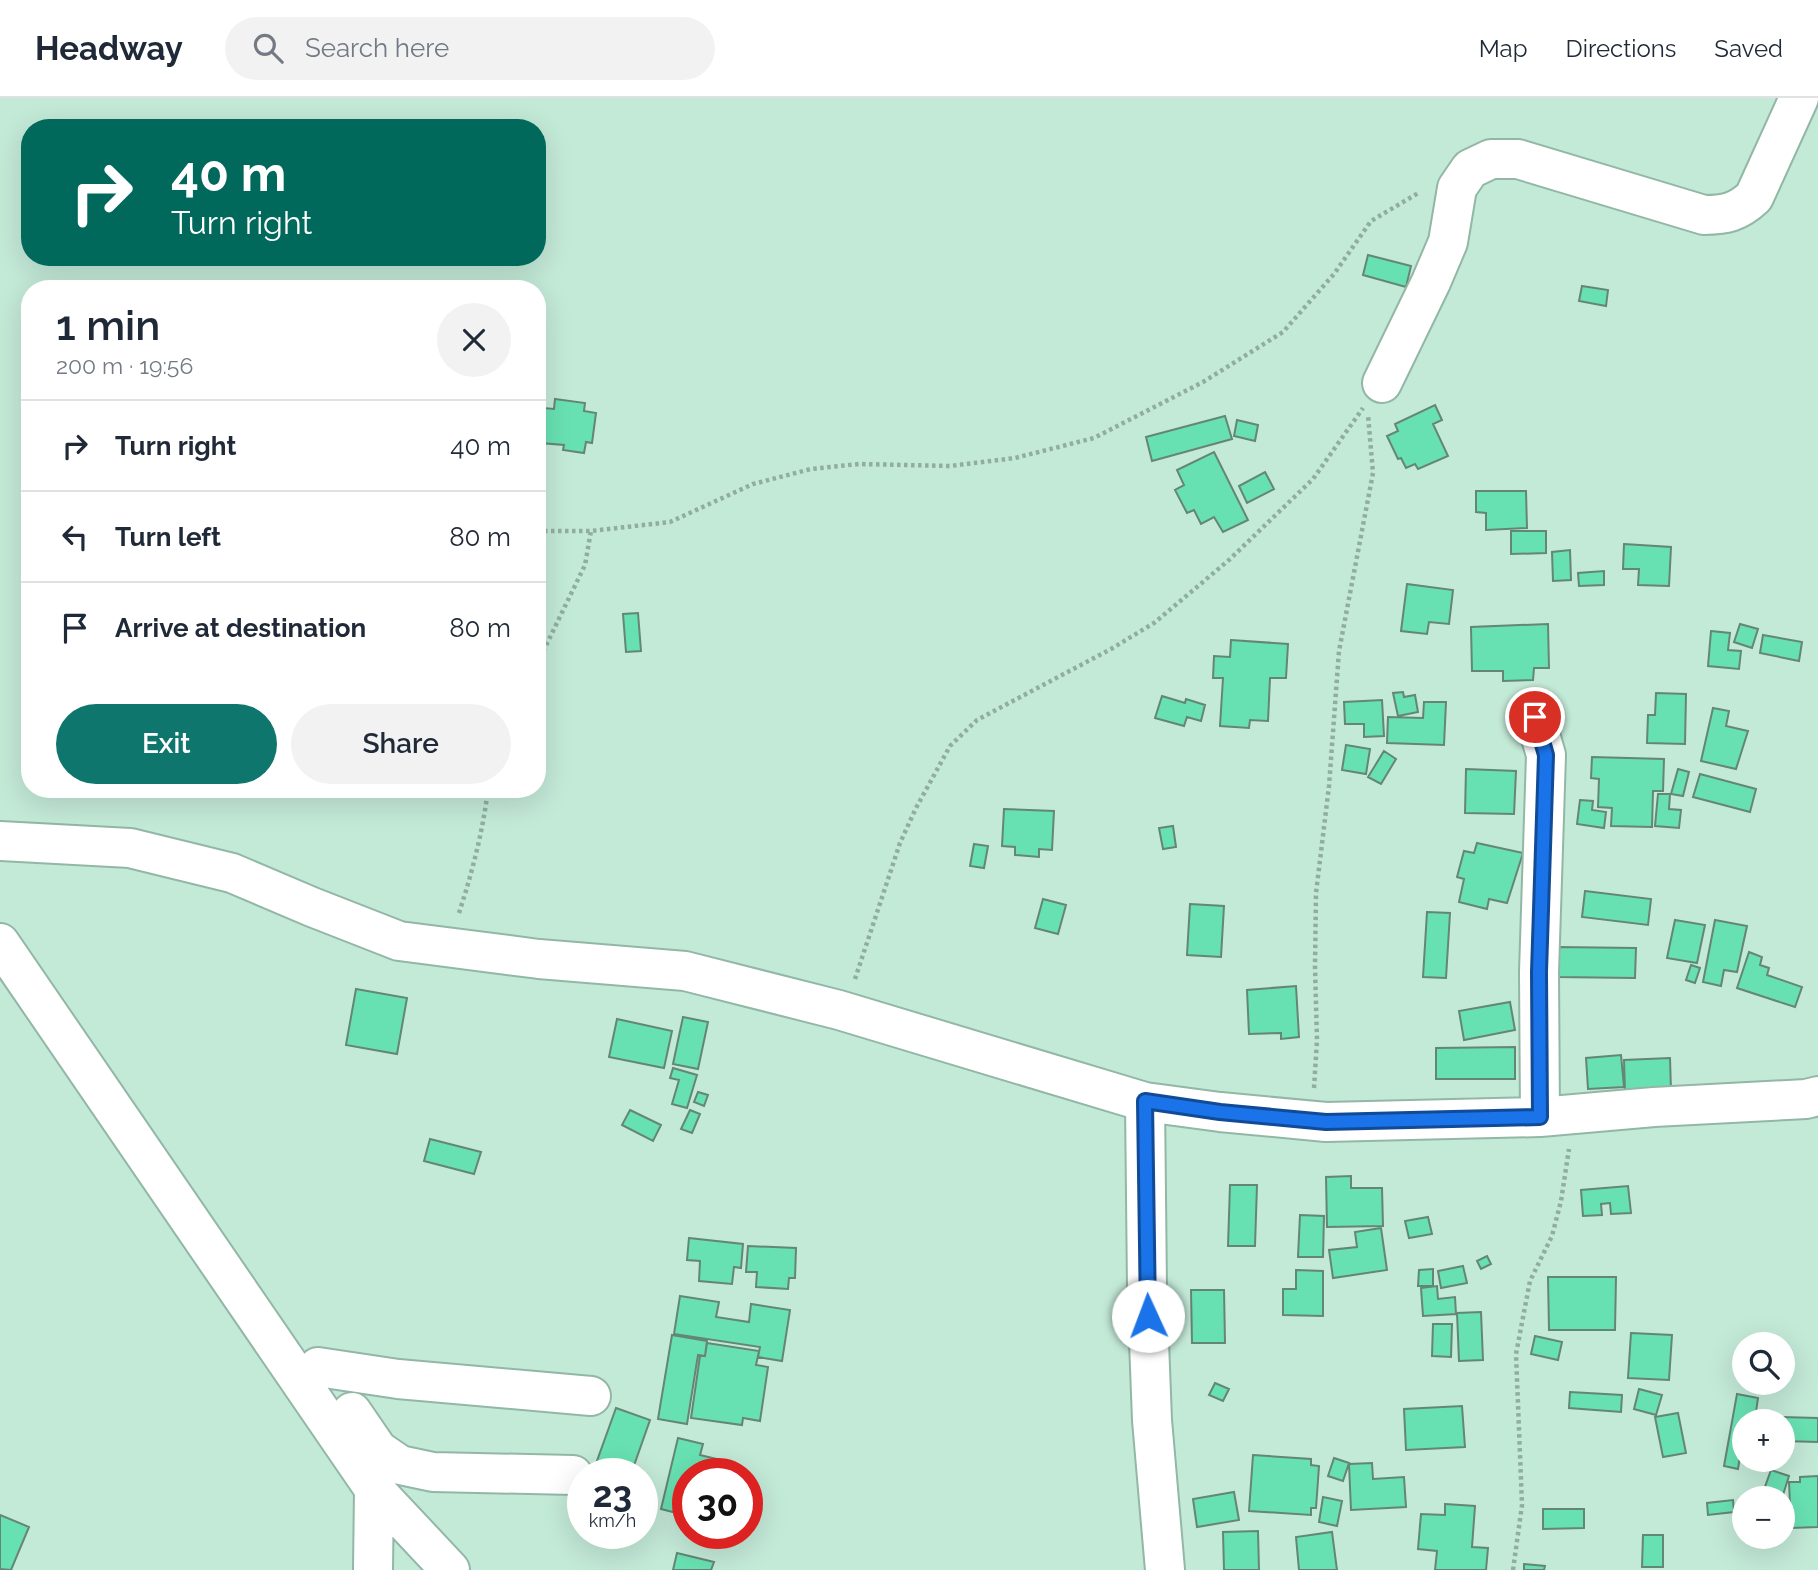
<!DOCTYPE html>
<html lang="en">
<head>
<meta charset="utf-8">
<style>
  body { margin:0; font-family:Raleway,sans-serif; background:#f2f2f3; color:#1f2937; height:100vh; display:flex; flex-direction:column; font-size:26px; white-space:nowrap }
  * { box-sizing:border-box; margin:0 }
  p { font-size:23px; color:#747a83 }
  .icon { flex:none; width:38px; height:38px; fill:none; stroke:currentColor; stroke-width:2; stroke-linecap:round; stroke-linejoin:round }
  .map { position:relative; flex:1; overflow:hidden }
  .details { position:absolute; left:21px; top:182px; width:525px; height:518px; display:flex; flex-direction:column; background:#fff; border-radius:28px; box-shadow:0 7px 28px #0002 }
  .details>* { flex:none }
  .guide { position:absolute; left:21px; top:21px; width:525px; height:147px; border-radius:28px; box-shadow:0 7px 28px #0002; background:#00695c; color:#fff; overflow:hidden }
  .tools { position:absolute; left:1732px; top:1234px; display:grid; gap:14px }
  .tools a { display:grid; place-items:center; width:63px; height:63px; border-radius:50%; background:#fff; box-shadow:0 7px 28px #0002; font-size:35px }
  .speed { position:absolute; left:567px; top:1360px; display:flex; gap:14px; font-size:35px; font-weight:700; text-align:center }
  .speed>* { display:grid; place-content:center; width:91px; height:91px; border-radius:50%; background:#fff; box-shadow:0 7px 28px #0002; line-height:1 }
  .speed small { font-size:18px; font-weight:400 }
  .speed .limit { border:10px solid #d22; background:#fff; color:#111 }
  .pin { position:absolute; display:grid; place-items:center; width:60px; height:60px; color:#fff; margin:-30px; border:4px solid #fff; border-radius:50%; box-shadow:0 2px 7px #0007 }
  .me { position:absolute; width:77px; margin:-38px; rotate:358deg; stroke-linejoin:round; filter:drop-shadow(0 0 5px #0008) }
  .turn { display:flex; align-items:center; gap:24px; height:147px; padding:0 35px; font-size:32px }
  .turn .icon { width:91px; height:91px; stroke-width:2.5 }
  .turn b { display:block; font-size:49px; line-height:60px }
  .round { display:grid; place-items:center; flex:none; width:74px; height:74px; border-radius:37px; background:#f2f2f3 }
  .head { display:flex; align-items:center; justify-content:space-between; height:119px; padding:0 35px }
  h1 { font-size:42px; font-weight:600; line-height:52px }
  .action { display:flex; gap:14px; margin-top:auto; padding:14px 35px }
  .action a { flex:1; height:80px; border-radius:42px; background:#0f766e; color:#fff; font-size:28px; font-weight:600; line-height:80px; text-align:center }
  .action a+a { background:#f2f2f3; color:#1f2937 }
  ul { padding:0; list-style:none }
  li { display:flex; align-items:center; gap:21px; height:91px; padding:0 35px; border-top:2px solid #e0e1e3 }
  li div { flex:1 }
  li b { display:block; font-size:26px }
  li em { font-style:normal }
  header { display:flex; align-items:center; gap:42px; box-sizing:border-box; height:98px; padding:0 35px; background:#fff; border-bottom:2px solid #e0e1e3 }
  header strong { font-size:33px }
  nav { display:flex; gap:38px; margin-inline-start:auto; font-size:24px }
  .search { width:490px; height:63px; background:#f2f2f3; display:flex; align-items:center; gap:18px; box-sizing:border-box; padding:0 24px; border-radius:38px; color:#747a83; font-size:26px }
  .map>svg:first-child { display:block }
</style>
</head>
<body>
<header>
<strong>Headway</strong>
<div class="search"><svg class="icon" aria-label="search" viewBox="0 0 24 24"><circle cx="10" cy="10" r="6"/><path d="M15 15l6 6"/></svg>Search here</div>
<nav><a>Map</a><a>Directions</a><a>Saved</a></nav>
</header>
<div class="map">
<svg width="1818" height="1472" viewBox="0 0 1818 1472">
  <rect width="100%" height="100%" fill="#c3e9d7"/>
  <path fill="#68e1b2" stroke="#648676" stroke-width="2" d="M 1368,157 L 1411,168 L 1406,189 L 1363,177 Z
    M 1582,188 L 1608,192 L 1606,208 L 1579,203 Z
    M 555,301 L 585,305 L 584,313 L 596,315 L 592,345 L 586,344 L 584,355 L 563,352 L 564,347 L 540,345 L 544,310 L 554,311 Z
    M 1435,307 L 1442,322 L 1433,326 L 1448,358 L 1418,371 L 1415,366 L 1406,370 L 1401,360 L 1398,361 L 1387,338 L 1398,333 L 1395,326 Z
    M 1225,318 L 1232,341 L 1152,363 L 1146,339 Z
    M 1237,322 L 1258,327 L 1255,343 L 1234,338 Z
    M 1214,354 L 1248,422 L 1223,434 L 1214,419 L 1201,426 L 1194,412 L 1187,415 L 1175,392 L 1184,387 L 1177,372 Z
    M 1265,374 L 1274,391 L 1247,405 L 1239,388 Z
    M 1476,393 L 1526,393 L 1527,430 L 1486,432 L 1486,415 L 1476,414 Z
    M 1511,433 L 1546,433 L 1546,455 L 1511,456 Z
    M 1624,446 L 1671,449 L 1669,488 L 1638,487 L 1639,471 L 1623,471 Z
    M 1570,452 L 1571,482 L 1553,483 L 1552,454 Z
    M 1604,473 L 1604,487 L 1579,488 L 1578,475 Z
    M 1407,486 L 1453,492 L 1449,526 L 1429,524 L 1427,536 L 1401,533 Z
    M 638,515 L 641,553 L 626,554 L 623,516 Z
    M 1548,526 L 1549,570 L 1534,570 L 1533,582 L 1503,583 L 1503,573 L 1472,573 L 1471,529 Z
    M 1740,526 L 1758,531 L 1752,550 L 1734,544 Z
    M 1711,533 L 1730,535 L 1728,552 L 1741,553 L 1739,571 L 1708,568 Z
    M 1763,537 L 1802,544 L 1799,563 L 1760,555 Z
    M 1231,542 L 1288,546 L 1286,580 L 1270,580 L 1268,623 L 1250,622 L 1249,630 L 1220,628 L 1223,580 L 1213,580 L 1214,558 L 1230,559 Z
    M 1403,594 L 1404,599 L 1415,597 L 1418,614 L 1398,618 L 1393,595 Z
    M 1656,595 L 1686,596 L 1685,646 L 1647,645 L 1648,617 L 1655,617 Z
    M 1162,598 L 1185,605 L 1186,601 L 1205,607 L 1201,623 L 1187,619 L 1184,628 L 1155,620 Z
    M 1382,602 L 1384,638 L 1364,639 L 1364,626 L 1345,626 L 1344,604 Z
    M 1424,604 L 1446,604 L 1444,647 L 1387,645 L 1388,619 L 1423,620 Z
    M 1713,610 L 1729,613 L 1726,628 L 1748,633 L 1736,671 L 1701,663 Z
    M 1346,647 L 1370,651 L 1366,676 L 1342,672 Z
    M 1384,653 L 1396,661 L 1381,686 L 1368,679 Z
    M 1592,659 L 1664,661 L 1663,693 L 1653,693 L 1652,729 L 1611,728 L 1612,710 L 1598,709 L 1599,681 L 1591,680 Z
    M 1466,671 L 1516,673 L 1514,716 L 1465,715 Z
    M 1678,671 L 1689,674 L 1683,698 L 1671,696 Z
    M 1700,676 L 1756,691 L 1750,714 L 1693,699 Z
    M 1658,696 L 1670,696 L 1669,711 L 1681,712 L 1679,730 L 1655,728 Z
    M 1580,702 L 1593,703 L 1592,712 L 1606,714 L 1604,730 L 1577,726 Z
    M 1004,711 L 1054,713 L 1052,752 L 1039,751 L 1039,759 L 1015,757 L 1015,749 L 1002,748 Z
    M 1173,728 L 1176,749 L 1163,751 L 1159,730 Z
    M 1477,745 L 1523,755 L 1507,805 L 1489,801 L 1487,811 L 1459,804 L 1464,781 L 1457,779 L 1464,753 L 1474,755 Z
    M 974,746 L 988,748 L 984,770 L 970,768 Z
    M 1585,793 L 1651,801 L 1648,827 L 1582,819 Z
    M 1043,801 L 1066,807 L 1058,836 L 1035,830 Z
    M 1190,806 L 1224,808 L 1221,859 L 1187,857 Z
    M 1427,814 L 1450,815 L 1446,880 L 1423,879 Z
    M 1675,822 L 1705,827 L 1697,865 L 1667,860 Z
    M 1715,822 L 1747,828 L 1737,874 L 1724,872 L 1721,888 L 1703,884 Z
    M 1557,849 L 1636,850 L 1635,880 L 1557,879 Z
    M 1749,854 L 1762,859 L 1760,867 L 1769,870 L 1767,877 L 1802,889 L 1795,909 L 1737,890 Z
    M 1691,867 L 1700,870 L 1695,885 L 1686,882 Z
    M 1296,888 L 1299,939 L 1281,941 L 1281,935 L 1249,936 L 1247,892 Z
    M 356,891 L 407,900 L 397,956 L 346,947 Z
    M 1510,904 L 1515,932 L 1464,942 L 1459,913 Z
    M 683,919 L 708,924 L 698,971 L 673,966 Z
    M 617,921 L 672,933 L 664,970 L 609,959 Z
    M 1515,949 L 1515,981 L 1436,981 L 1436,950 Z
    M 1621,957 L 1624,989 L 1588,991 L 1586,960 Z
    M 1670,960 L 1671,993 L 1625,994 L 1624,962 Z
    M 673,970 L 697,977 L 687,1010 L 672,1006 L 679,982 L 670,980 Z
    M 698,994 L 708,997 L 704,1008 L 694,1004 Z
    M 630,1012 L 661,1027 L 653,1043 L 622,1027 Z
    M 690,1012 L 700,1016 L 692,1035 L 681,1031 Z
    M 430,1041 L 481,1054 L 474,1076 L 424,1063 Z
    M 1351,1078 L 1351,1090 L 1382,1090 L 1383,1128 L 1327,1129 L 1326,1079 Z
    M 1230,1087 L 1257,1087 L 1255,1148 L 1228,1148 Z
    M 1628,1088 L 1631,1115 L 1611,1116 L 1610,1105 L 1601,1106 L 1602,1117 L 1583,1118 L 1581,1092 Z
    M 1300,1117 L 1324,1118 L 1323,1159 L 1298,1159 Z
    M 1428,1119 L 1432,1136 L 1409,1140 L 1405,1123 Z
    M 1381,1130 L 1387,1172 L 1333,1180 L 1329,1152 L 1357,1149 L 1355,1134 Z
    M 689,1140 L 743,1146 L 741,1170 L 734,1169 L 732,1186 L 699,1183 L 700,1163 L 687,1162 Z
    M 748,1148 L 796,1150 L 795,1180 L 789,1180 L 788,1191 L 756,1189 L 757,1174 L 746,1174 Z
    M 1487,1158 L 1491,1166 L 1481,1171 L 1477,1163 Z
    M 1463,1168 L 1467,1185 L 1441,1190 L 1438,1173 Z
    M 1433,1171 L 1433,1188 L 1418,1188 L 1419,1172 Z
    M 1296,1172 L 1323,1173 L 1323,1218 L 1283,1217 L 1283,1191 L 1296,1191 Z
    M 1548,1179 L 1616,1179 L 1615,1232 L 1549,1232 Z
    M 1437,1188 L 1438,1201 L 1455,1199 L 1456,1216 L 1423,1218 L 1421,1190 Z
    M 1191,1192 L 1224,1192 L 1225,1245 L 1192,1245 Z
    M 680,1198 L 719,1204 L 716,1219 L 749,1224 L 751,1206 L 790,1212 L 782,1263 L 758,1259 L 760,1249 L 674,1236 Z
    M 1481,1214 L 1483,1262 L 1459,1263 L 1457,1215 Z
    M 1433,1226 L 1452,1226 L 1451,1259 L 1432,1258 Z
    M 1631,1235 L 1672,1237 L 1669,1282 L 1628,1280 Z
    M 672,1237 L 707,1243 L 705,1258 L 698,1257 L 687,1326 L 658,1321 Z
    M 1535,1238 L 1562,1244 L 1558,1262 L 1531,1256 Z
    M 707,1245 L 759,1253 L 756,1267 L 768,1269 L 760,1323 L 743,1320 L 742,1327 L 691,1320 L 700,1258 L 705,1258 Z
    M 1215,1285 L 1229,1291 L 1223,1303 L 1209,1297 Z
    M 1639,1291 L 1662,1297 L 1656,1317 L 1634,1311 Z
    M 1570,1294 L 1622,1297 L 1621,1314 L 1569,1310 Z
    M 1737,1296 L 1758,1300 L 1755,1321 L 1767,1322 L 1745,1323 L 1745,1353 L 1741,1353 L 1738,1371 L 1724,1368 Z
    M 1462,1308 L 1465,1349 L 1406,1352 L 1404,1311 Z
    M 616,1310 L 650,1322 L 631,1376 L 598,1376 L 593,1374 Z
    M 1678,1315 L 1686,1355 L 1663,1359 L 1655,1319 Z
    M 1781,1319 L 1818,1320 L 1818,1344 L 1783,1343 L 1783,1323 L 1780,1323 Z
    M 678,1340 L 703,1346 L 700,1357 L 729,1364 L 726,1376 L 688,1376 L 688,1418 L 661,1411 Z
    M 1253,1357 L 1311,1361 L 1311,1367 L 1319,1368 L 1316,1410 L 1311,1410 L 1311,1417 L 1249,1413 Z
    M 1334,1360 L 1349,1365 L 1343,1383 L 1328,1378 Z
    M 1372,1365 L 1373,1381 L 1404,1379 L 1406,1409 L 1351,1412 L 1349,1366 Z
    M 1771,1372 L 1789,1378 L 1782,1400 L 1762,1397 Z
    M 1818,1378 L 1818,1429 L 1791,1430 L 1789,1384 L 1800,1384 L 1800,1379 Z
    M 1234,1394 L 1239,1422 L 1197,1429 L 1193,1401 Z
    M 1323,1399 L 1342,1403 L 1337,1428 L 1319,1424 Z
    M 1733,1402 L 1734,1414 L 1708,1417 L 1707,1405 Z
    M 1445,1406 L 1475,1408 L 1472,1449 L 1488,1450 L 1486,1472 L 1435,1472 L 1437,1453 L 1418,1451 L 1421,1416 L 1445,1417 Z
    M 1543,1411 L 1584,1411 L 1584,1430 L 1543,1431 Z
    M 0,1417 L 29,1429 L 11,1472 L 0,1471 Z
    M 1258,1433 L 1259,1472 L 1224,1472 L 1223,1434 Z
    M 1332,1434 L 1337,1472 L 1299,1472 L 1296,1439 Z
    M 1643,1437 L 1663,1437 L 1663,1469 L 1642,1469 Z
    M 677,1455 L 714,1464 L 711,1472 L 673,1472 Z
    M 1524,1466 L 1545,1468 L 1544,1472 L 1524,1472 Z"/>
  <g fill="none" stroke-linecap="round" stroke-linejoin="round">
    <defs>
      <path id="minor" d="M 1382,285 L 1431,184 L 1448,144 L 1457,90 L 1470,71 L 1491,61 L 1518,61 L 1704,117 C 1726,117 1738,114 1754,99 L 1799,0
        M 1535,619 L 1546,657 L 1539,874 L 1540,1019
        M 0,743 L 130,750 L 232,775 L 312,809 L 399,843 L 539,861 L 685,873 L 839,912 L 1145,1004 L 1220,1014 L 1326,1024 L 1540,1019 L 1654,1009 L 1806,1001 L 1818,998
        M 0,845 L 374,1391 L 450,1472
        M 1145,1004 L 1147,1191 L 1152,1322 L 1165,1472
        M 318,1269 L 398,1281 L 591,1298
        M 352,1314 L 378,1352 L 400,1367 L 433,1374 L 573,1377
        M 373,1472 L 374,1391"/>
    </defs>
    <use href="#minor" stroke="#93b7a6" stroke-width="42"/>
    <path stroke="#90aea0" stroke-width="4.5" stroke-dasharray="3.5 3.5" stroke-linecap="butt" d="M 537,433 L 591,433 L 670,424 L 753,386 L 811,371 L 859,366 L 950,368 L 1015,360 L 1094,340 L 1203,284 L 1283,234 L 1334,176 L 1371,123 L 1420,94
      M 537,566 L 585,467 L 591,433
      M 459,815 C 472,775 483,733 488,691
      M 855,881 L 900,745 L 916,710 L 950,648 L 977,622 L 1111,551 L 1154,525 L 1229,462 L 1313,381 L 1363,310
      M 1314,990 L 1317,942 L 1315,869 L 1316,795 L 1329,688 L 1339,553 L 1373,375 L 1368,317
      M 1513,1472 L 1522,1407 L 1516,1256 L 1530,1183 L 1552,1138 L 1561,1103 L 1569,1051"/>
    <use href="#minor" stroke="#fff" stroke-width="38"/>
  </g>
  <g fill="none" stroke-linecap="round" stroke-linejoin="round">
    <defs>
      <path id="route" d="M 1148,1218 L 1145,1003 L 1220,1014 L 1326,1024 L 1540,1019 L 1539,874 L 1546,657 L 1535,619"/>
    </defs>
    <use href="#route" stroke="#114b97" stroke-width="18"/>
    <use href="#route" stroke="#1a73e8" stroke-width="12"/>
  </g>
</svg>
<div class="tools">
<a><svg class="icon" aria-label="search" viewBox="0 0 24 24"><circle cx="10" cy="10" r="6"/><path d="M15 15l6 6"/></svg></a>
<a>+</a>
<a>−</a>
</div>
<div class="speed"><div>23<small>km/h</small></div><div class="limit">30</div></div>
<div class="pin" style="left:1535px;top:619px;background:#d93025"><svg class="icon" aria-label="arrive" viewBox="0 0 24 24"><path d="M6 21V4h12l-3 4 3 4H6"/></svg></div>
<svg class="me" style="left:1148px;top:1218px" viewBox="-20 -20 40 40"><circle r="19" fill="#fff"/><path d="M0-13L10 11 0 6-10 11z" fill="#1a73e8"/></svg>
<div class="guide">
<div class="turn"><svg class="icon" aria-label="right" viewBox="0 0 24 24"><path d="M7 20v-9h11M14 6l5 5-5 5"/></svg><div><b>40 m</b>Turn right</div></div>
</div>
<section class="details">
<div class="head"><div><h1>1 min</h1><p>200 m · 19:56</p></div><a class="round"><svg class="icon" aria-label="close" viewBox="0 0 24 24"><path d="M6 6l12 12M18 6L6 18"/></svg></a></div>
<ul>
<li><svg class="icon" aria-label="right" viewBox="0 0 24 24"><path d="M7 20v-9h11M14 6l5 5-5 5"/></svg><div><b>Turn right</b></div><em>40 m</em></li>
<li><svg class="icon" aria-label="left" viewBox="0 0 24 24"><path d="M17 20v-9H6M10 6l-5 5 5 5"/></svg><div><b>Turn left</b></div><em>80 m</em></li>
<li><svg class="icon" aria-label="arrive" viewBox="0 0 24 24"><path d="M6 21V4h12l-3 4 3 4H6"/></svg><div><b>Arrive at destination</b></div><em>80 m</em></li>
</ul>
<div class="action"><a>Exit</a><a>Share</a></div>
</section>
</div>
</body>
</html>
